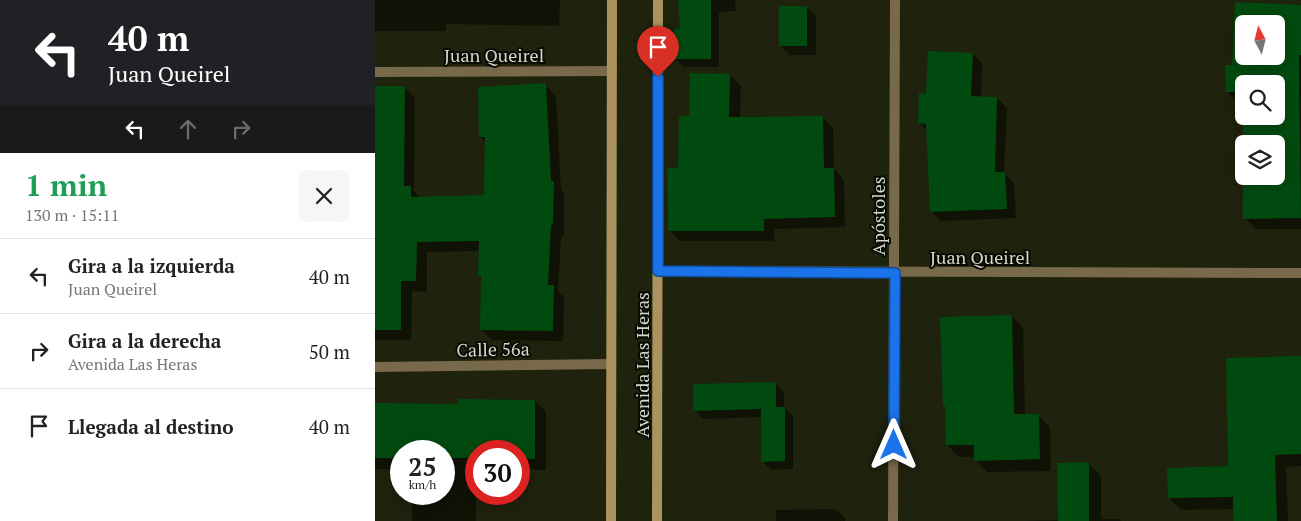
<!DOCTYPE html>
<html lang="es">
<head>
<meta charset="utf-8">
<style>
  body { margin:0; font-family:"PT Serif",serif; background:#f6f6f6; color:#222; height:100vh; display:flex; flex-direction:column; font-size:19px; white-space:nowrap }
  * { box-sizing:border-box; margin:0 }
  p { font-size:16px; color:#767676 }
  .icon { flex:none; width:28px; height:28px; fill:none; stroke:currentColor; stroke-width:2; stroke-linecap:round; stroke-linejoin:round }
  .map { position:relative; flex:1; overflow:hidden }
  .panel { display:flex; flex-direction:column; background:#fff; width:375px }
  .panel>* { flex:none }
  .guide { background:#202124; color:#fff; overflow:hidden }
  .needle { width:32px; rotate:353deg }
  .controls { position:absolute; left:860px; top:15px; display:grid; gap:10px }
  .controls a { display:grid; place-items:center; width:50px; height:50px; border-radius:8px; background:#fff; box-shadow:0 2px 12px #0003; font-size:25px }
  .speed { position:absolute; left:15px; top:440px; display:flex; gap:10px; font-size:25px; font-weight:700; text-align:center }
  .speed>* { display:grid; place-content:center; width:65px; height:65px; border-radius:50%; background:#fff; box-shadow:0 2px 12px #0003; line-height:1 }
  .speed small { font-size:12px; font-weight:400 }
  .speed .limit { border:8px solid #d22; background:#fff; color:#111 }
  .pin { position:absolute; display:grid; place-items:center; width:42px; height:42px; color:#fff; margin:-51px -21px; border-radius:50% 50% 50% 0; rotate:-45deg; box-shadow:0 0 5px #0007 }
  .pin .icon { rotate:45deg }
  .me { position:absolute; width:55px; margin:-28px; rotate:0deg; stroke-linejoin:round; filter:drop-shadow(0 0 4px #0008) }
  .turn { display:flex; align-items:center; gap:18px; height:105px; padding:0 25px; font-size:22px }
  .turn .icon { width:65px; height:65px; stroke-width:2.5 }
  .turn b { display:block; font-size:35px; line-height:42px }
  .lanes { display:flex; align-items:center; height:48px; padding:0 25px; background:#0003; justify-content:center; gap:25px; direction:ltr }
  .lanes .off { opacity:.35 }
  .round { display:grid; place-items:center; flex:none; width:52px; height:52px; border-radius:8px; background:#f6f6f6 }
  .headline { display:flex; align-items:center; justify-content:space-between; height:85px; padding:0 25px }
  h1 { font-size:30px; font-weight:800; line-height:38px; color:#1e9e55 }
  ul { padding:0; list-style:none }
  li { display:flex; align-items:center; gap:15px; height:75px; padding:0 25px; border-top:1px solid #e0e0e0 }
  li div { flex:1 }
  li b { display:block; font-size:19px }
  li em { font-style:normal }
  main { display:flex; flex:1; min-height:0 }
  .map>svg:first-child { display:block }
</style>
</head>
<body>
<main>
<section class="panel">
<div class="guide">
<div class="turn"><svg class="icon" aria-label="left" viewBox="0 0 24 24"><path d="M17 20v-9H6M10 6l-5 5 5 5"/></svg><div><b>40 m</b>Juan Queirel</div></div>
<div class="lanes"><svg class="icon" aria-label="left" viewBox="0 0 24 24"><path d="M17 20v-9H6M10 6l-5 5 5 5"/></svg><svg class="icon off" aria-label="ahead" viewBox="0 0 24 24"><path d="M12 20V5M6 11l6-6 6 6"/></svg><svg class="icon off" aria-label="right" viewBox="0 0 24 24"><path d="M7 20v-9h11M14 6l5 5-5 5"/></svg></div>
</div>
<div class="headline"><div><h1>1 min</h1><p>130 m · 15:11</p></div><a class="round"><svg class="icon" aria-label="close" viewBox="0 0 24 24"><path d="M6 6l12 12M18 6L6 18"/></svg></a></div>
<ul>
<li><svg class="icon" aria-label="left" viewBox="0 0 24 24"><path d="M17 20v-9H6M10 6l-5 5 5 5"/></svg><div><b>Gira a la izquierda</b><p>Juan Queirel</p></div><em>40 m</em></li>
<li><svg class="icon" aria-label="right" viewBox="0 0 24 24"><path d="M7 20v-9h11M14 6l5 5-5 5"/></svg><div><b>Gira a la derecha</b><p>Avenida Las Heras</p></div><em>50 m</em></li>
<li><svg class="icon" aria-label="arrive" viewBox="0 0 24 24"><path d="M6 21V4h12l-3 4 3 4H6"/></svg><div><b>Llegada al destino</b></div><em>40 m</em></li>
</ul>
</section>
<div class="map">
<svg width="926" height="521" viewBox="0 0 926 521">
  <rect width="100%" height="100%" fill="#1f220c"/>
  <path fill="#0007" fill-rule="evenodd" d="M 0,0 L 185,0 L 184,26 L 71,24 L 71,31 L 0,31 Z
    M 304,0 L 360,0 L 361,11 L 344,12 L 344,67 L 309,67 L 300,59 L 306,31 Z
    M 861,4 L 926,7 L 926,229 L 881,229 L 870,218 L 901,176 L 901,144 L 869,123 L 862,116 L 862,102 L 852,92 L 858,66 ZM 869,24 L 901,24 L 901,56 L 869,56 ZM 869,84 L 901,84 L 901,116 L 869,116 Z
    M 431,7 L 441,16 L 441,55 L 415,55 L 405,45 Z
    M 598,54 L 607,64 L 606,97 L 622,98 L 632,108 L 629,173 L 639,183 L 641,218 L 566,221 L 556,212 L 552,131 L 544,123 L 552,95 Z
    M 355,75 L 366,86 L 365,118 L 447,117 L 458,128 L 459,169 L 469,180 L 470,227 L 399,229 L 399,241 L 305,241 L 294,230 L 304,169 L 316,118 Z
    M 170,85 L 181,96 L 186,190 L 189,193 L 189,236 L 186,236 L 183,292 L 189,297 L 188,341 L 117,340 L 106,329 L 107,278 L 104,275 L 105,251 L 52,252 L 52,292 L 37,291 L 36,340 L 0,340 L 0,87 L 29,87 L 40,98 L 39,191 L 46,198 L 110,197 L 111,142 L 105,137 Z
    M 637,316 L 648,328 L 650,416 L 663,415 L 675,427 L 676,471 L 612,472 L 600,460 L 600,457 L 584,457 L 572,445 L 571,408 L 569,405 Z
    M 926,358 L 926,466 L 911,467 L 913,521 L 859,521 L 859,509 L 806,510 L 794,498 L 854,468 Z
    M 400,383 L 409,392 L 409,407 L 418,416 L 418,469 L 396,470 L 387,461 L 387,417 L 328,419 L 320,410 Z
    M 160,401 L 171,412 L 171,470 L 144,469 L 144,451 L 101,451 L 101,521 L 37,521 L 37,494 L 69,494 L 69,451 L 26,451 L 26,469 L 0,469 L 0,404 L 84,405 Z
    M 713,463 L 726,476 L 726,519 L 744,519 L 746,521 L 648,521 L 684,520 Z
    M 460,509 L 470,518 L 470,521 L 401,521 L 401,510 Z"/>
  <path fill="#014a0f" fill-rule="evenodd" d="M 303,0 L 336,0 L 336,59 L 299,59 L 299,29 L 305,29 Z
    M 860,2 L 926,5 L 926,55 L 924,55 L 926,218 L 868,219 L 868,116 L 861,116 L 861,92 L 851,92 L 850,65 L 857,65 ZM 869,24 L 901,24 L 901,56 L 869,56 ZM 869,84 L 901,84 L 901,116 L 869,116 ZM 869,144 L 901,144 L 901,176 L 869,176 Z
    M 404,6 L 432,6 L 432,46 L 404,46 Z
    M 553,51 L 598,53 L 596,96 L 622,97 L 620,172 L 630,172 L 632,209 L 555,212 L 551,124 L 543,123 L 544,93 L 551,94 Z
    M 315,73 L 355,74 L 354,117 L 448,116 L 449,168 L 459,168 L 460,217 L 389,219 L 389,231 L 293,231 L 292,168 L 303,168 L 304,116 L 314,116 Z
    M 171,83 L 176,181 L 179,181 L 178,225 L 176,225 L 173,285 L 179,285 L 178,331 L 105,330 L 106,276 L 103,276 L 104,241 L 42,242 L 41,281 L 26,281 L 26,330 L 0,330 L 0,86 L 30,86 L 29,186 L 36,186 L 36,197 L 109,195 L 110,137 L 104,137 L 103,87 Z
    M 637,315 L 639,414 L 664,414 L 665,459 L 599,461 L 599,445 L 571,445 L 570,406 L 568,406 L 565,317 Z
    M 926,356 L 926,454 L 900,455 L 902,521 L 858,521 L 858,497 L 793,498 L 792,468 L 853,466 L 851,358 Z
    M 401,382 L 401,407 L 410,407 L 410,461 L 386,462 L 386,409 L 318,411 L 318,384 Z
    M 83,399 L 160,400 L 160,459 L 144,458 L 144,451 L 101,451 L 101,458 L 69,458 L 69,451 L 26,451 L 26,458 L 0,458 L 0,403 L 83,404 Z
    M 714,462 L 714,521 L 683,521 L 682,463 Z"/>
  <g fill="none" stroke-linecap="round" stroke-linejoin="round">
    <path stroke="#776949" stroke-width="10" d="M 0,72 L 237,71
      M 283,271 L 926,273
      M 0,367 L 236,364
      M 518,521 L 520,0"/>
    <path stroke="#aa935f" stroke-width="10" d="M 236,521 L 237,0
      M 282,521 L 283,0"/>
  </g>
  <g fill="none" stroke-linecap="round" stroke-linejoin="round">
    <defs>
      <path id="route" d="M 283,77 L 283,271 L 520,273 L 519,445"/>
    </defs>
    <use href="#route" stroke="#114b97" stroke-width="12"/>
    <use href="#route" stroke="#1a73e8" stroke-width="9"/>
  </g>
  <g text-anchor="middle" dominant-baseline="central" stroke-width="4" stroke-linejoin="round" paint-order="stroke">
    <g font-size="18" fill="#d5d7ca" stroke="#090a03">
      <text x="119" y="55">Juan Queirel</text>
      <text transform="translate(503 216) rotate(-90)">Apóstoles</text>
      <text x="605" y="257">Juan Queirel</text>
      <text transform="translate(118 349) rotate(-1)">Calle 56a</text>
      <text transform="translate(267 365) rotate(-90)">Avenida Las Heras</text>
    </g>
  </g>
</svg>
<div class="controls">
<a><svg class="needle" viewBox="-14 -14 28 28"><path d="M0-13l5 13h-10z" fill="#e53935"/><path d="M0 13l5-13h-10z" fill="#767676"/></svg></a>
<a><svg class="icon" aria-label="search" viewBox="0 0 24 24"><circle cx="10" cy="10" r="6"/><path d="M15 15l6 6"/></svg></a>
<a><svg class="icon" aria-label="layers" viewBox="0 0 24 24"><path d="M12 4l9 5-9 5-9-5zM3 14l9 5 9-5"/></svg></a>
</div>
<div class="speed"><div>25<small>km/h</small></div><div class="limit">30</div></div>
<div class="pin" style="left:283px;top:77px;background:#d93025"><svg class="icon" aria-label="arrive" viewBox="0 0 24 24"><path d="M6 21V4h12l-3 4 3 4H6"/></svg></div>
<svg class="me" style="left:519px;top:445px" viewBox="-20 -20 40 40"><path d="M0-17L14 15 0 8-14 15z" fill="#1a73e8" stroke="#fff" stroke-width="4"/></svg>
</div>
</main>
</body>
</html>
